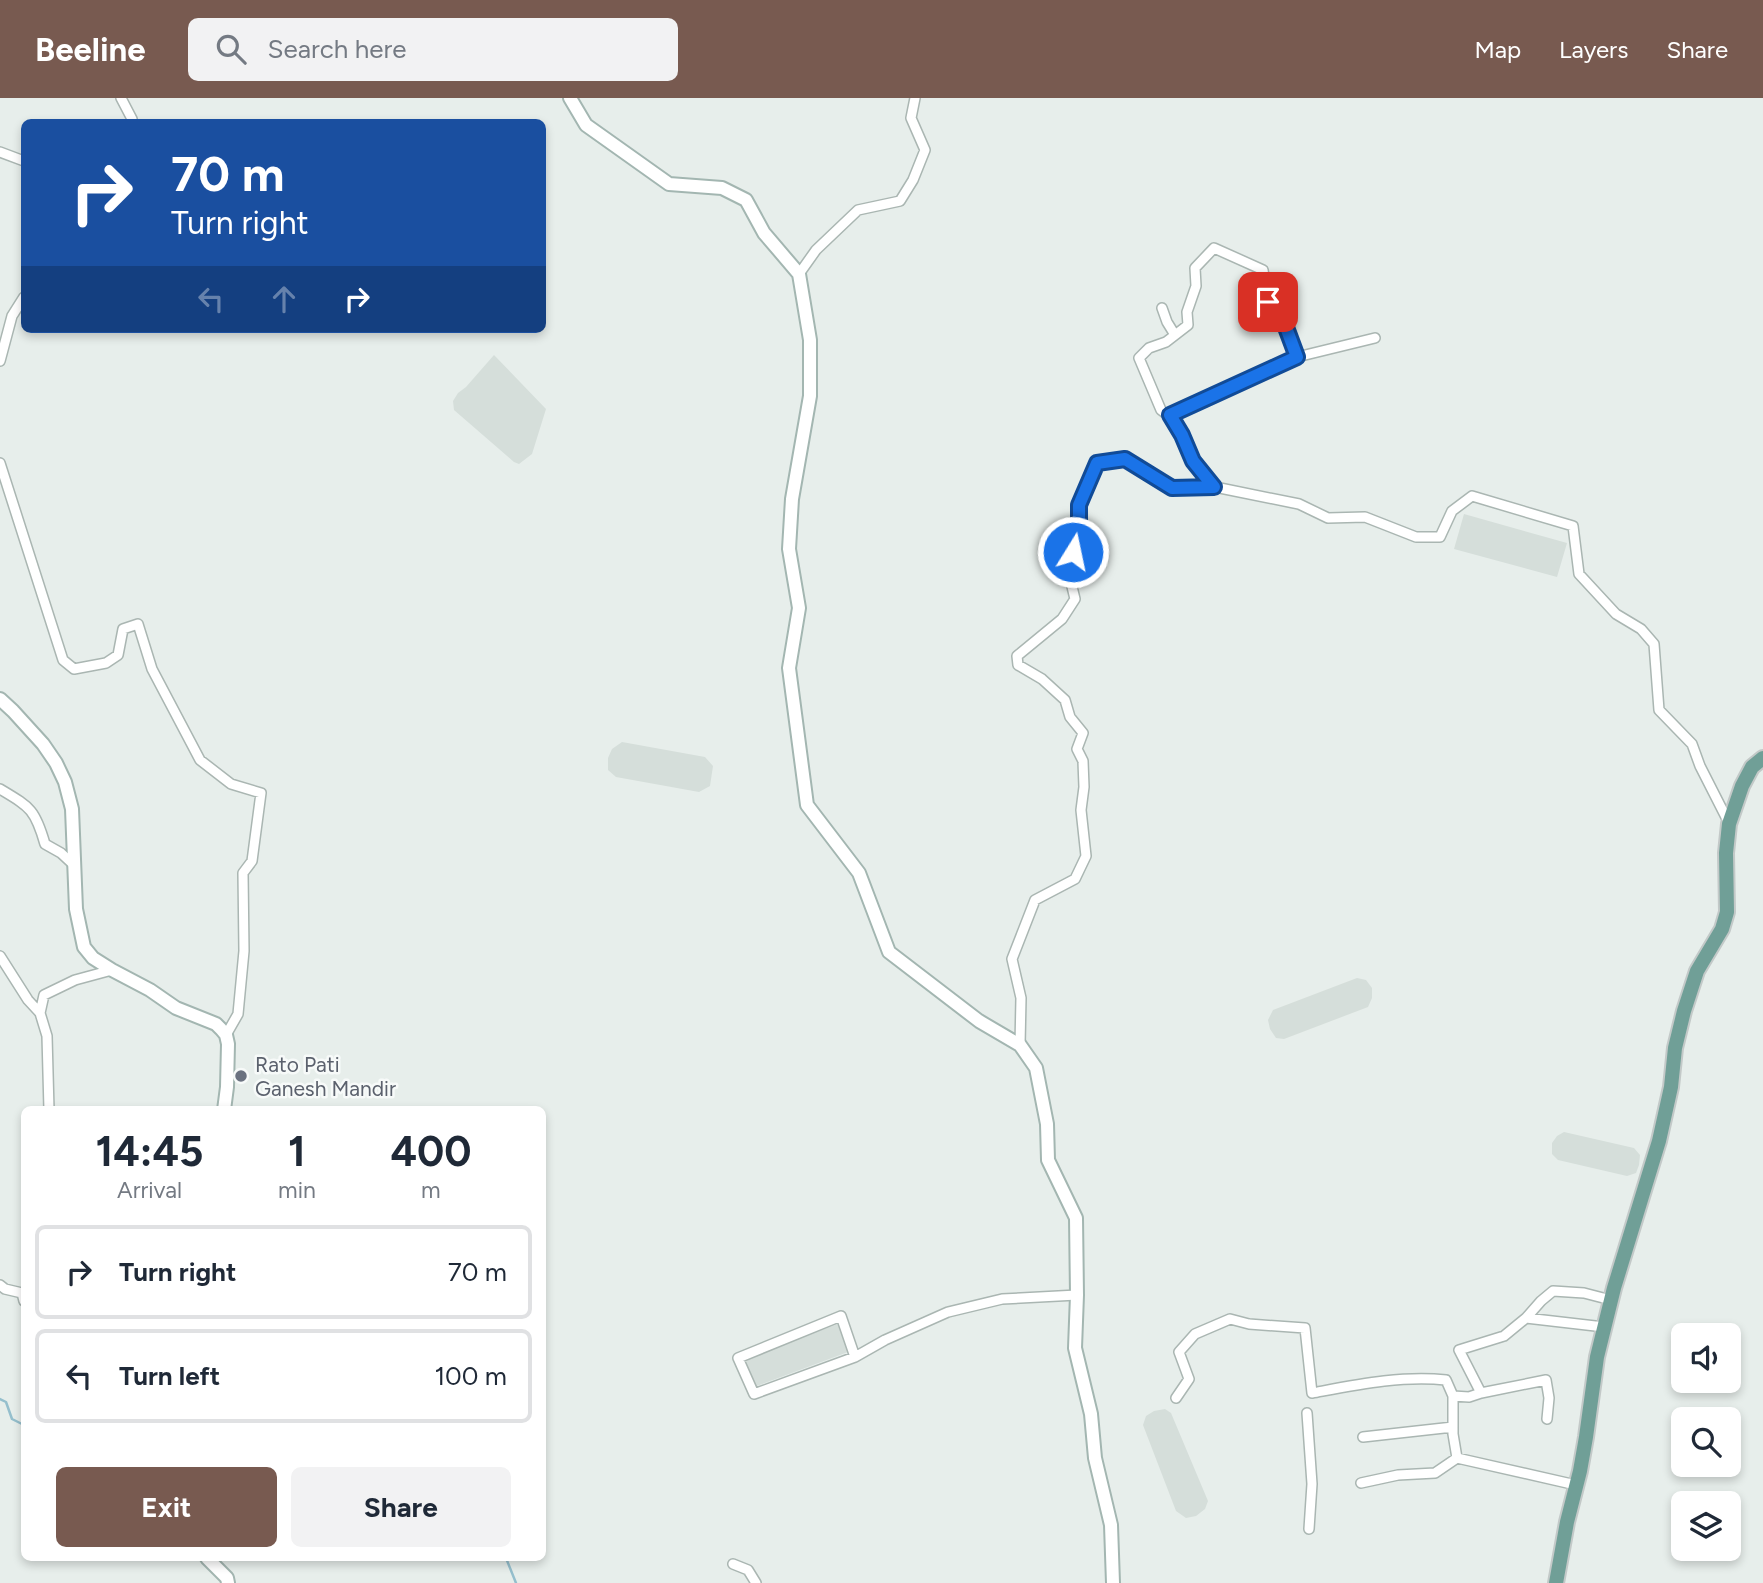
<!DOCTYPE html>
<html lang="en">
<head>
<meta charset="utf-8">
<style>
  body { margin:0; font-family:Figtree,sans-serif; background:#f2f2f3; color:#1f2937; height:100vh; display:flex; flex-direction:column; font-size:26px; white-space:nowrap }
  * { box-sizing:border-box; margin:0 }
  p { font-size:23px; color:#747a83 }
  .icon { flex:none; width:38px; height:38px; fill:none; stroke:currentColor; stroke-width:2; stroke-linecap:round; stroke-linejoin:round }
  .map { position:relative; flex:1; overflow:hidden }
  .drawer { position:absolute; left:21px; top:1008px; width:525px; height:455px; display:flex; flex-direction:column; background:#fff; border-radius:10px; box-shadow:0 4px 10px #0003 }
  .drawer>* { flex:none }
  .guide { position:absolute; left:21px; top:21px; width:525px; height:214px; border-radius:10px; box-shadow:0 4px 10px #0003; background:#1a4fa0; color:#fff; overflow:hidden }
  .buttons { position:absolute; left:1671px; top:1225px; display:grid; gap:14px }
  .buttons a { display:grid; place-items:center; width:70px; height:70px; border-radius:10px; background:#fff; box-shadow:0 4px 10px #0003; font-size:35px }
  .pin { position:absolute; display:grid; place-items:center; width:60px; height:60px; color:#fff; margin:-30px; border-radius:14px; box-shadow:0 4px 10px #0006 }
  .me { position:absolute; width:77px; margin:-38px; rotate:10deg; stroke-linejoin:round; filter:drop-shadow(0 0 5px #0008) }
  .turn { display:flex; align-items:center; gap:24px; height:147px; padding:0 35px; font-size:32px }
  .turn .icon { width:91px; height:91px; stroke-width:2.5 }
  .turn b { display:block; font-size:49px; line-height:60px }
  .lanes { display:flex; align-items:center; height:66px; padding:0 35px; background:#0003; justify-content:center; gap:35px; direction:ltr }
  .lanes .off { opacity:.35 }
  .eta { display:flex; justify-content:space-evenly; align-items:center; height:119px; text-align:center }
  .eta b { font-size:42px; font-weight:700; line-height:49px }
  .cta { display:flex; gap:14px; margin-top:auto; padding:14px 35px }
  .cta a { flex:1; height:80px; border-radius:10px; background:#785a50; color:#fff; font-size:28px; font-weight:700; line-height:80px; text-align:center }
  .cta a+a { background:#f2f2f3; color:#1f2937 }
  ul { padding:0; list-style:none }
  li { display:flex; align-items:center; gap:21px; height:94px; margin:0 14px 10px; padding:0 21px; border:4px solid #e0e1e3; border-radius:10px }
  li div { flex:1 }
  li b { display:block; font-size:26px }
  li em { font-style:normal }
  header { display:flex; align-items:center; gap:42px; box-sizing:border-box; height:98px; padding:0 35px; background:#785a50; color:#fff }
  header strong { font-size:33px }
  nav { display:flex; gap:38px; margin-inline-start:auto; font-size:24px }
  .search { width:490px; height:63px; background:#f2f2f3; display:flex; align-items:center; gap:18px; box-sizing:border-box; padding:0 24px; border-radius:10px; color:#747a83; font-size:26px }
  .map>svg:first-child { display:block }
</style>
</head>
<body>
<header>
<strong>Beeline</strong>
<div class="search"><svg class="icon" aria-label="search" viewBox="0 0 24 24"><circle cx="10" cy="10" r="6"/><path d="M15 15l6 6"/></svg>Search here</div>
<nav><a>Map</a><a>Layers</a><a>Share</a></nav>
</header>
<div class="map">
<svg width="1763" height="1485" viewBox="0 0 1763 1485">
  <rect width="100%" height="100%" fill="#e7eeeb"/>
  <path fill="#d5deda" d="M 494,257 L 546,311 L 532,356 L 519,366 L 514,364 L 454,312 L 453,303 L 458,295 L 466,289 Z
    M 1464,416 L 1567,445 L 1557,479 L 1454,451 Z
    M 622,644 L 705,659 L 713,668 L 710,688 L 699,694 L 616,679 L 608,672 L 608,660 L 612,651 Z
    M 1357,880 L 1366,882 L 1372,890 L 1372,900 L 1368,909 L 1284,941 L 1276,940 L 1270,931 L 1268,922 L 1273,912 Z
    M 1564,1034 L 1634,1050 L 1640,1057 L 1639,1067 L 1636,1075 L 1627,1078 L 1558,1062 L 1552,1056 L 1552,1045 L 1557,1038 Z
    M 838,1226 L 848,1254 L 754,1289 L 744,1261 Z
    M 1165,1311 L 1171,1315 L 1208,1403 L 1205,1411 L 1196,1418 L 1186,1420 L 1176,1413 L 1143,1327 L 1146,1318 L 1154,1313 Z"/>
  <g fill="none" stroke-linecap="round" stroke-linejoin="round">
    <path stroke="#95bfcd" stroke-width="2.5" d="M 0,1301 L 6,1304 L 12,1321 L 24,1327
      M 506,1460 L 516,1485"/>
    <defs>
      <path id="minor" d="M 121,0 L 132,21 L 131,24
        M 0,54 L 24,63
        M 799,176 L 816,152 L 858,112 L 900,103 L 913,82 L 925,52 L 911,20 L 915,0
        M 1162,210 L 1167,224 L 1175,237
        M 0,263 L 12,218 L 24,199
        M 1169,318 L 1297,259 L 1375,240
        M 0,365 L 63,562 L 74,571 L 106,565 L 118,557 L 123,531 L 138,526 L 152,571 L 200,662 L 231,686 L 261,695 L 252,763 L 243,775 L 244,853 L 238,916 L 226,937
        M 1215,389 L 1193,364 L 1182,337 L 1169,318 L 1161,312 L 1139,260 L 1149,250 L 1166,244 L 1188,227 L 1187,214 L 1196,188 L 1195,170 L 1214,150 L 1263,172 L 1268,204 L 1281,211 L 1284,224 L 1297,259
        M 0,691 C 30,709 35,711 45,746 L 61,755 L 75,768
        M 0,858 L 28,902 L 40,915
        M 1020,947 L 1021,900 L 1012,861 L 1035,802 L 1075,781 L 1086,758 L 1081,712 L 1084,689 L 1083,663 L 1077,651 L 1083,635 L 1070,619 L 1065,602 L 1042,581 L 1018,567 L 1017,558 L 1062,521 L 1075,501 L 1067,468 L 1079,439 L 1079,407 L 1097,365 L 1125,361 L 1172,390 L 1215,389 L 1299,406 L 1328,420 L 1365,419 L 1416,439 L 1440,439 L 1452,413 L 1472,398 L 1573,428 L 1579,476 L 1616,516 L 1641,531 L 1654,546 L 1659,612 L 1692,646 L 1700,668 L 1729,725
        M 49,1012 L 47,938 L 40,915 L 44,897 L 75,882 L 112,872
        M 0,1187 L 5,1191 L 22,1195 L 24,1203
        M 1526,1220 L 1504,1238 L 1459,1252 L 1481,1295 L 1546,1282 L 1549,1300 L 1547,1321
        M 1604,1229 L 1526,1220 L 1541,1203 L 1553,1193 L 1584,1195 L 1611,1202
        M 855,1259 L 841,1218 L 738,1260 L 754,1296 L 855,1259 L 885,1242 L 948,1214 L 1002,1201 L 1077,1197
        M 1453,1298 L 1469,1299 L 1481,1295
        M 1176,1300 L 1189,1281 L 1179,1254 L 1195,1236 L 1230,1221 L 1249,1226 L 1305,1230 L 1312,1295 C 1355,1287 1402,1277 1446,1282 L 1453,1298 L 1453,1336 L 1457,1360 L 1576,1387
        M 1307,1315 L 1312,1386 L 1309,1431
        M 1363,1339 L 1453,1329
        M 1361,1385 L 1398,1377 L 1435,1375 L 1457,1360
        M 733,1466 L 748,1472 L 756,1485"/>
      <path id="secondary" d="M 570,0 L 586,27 L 669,86 L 722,90 L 746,102 L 764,135 L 799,176 L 810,242 L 810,298 L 792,401 L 789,451 L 799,510 L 789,570 L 807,707 L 859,775 L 889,854 L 979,923 L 1020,947 L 1036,970 L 1047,1026 L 1048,1062 L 1076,1120 L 1077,1197 L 1075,1250 L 1091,1316 L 1095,1360 L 1111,1427 L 1113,1485
        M 0,601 L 13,613 L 43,646 L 56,665 L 65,684 L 72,711 L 76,811 L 84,849 L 93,860 L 112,872 L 150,892 L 176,910 L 216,926 L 221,931 L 226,937 L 228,946 L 227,989 L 224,1012
        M 207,1460 L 227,1480 L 228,1485"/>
      <path id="primary" d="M 1556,1485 L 1567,1424 L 1580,1373 L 1586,1339 L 1597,1259 L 1614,1190 L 1659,1043 L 1671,989 L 1675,950 L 1684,913 L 1697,873 L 1722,831 L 1727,814 L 1726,755 L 1729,726 L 1742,688 L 1752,669 L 1763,660"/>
    </defs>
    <use href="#minor" stroke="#aab6b2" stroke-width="12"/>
    <use href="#secondary" stroke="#a3b6b1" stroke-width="16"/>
    <use href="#primary" stroke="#c3c9c8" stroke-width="18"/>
    <use href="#minor" stroke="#fff" stroke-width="9"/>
    <use href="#secondary" stroke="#fff" stroke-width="12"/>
    <use href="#primary" stroke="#709f97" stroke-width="14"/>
  </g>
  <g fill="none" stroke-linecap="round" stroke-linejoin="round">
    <defs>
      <path id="route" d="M 1073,454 L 1079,439 L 1079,407 L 1097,365 L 1125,361 L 1172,390 L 1214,389 L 1193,363 L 1182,337 L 1170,317 L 1297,259 L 1284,224 L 1281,211 L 1268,204"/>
    </defs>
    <use href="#route" stroke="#114b97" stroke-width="18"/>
    <use href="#route" stroke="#1a73e8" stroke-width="12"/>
  </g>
  <circle fill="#6b7280" stroke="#f7faf9" stroke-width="2.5" cx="241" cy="978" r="7"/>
  <g text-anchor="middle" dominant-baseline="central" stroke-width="5" stroke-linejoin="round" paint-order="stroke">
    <g font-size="21" fill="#5b616d" stroke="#f7faf9" text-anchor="start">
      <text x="255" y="966">Rato Pati<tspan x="255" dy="24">Ganesh Mandir</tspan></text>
    </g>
  </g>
</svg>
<div class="buttons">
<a><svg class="icon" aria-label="sound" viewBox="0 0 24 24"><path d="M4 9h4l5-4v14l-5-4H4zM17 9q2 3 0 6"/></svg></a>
<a><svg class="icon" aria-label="search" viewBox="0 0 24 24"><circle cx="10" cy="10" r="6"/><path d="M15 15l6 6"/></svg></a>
<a><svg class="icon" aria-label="layers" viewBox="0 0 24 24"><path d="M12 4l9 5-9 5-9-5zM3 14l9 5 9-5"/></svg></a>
</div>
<div class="pin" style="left:1268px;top:204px;background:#d93025"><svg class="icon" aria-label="arrive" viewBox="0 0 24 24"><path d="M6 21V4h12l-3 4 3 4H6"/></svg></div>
<svg class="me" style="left:1073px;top:454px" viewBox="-20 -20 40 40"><circle r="17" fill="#1a73e8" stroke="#fff" stroke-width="3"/><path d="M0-11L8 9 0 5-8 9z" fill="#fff"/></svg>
<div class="guide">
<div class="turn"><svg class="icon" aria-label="right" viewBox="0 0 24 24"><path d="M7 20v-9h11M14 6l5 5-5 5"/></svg><div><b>70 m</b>Turn right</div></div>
<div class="lanes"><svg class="icon off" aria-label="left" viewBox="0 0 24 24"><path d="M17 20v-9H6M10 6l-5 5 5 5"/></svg><svg class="icon off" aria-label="ahead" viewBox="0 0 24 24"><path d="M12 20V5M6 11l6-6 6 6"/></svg><svg class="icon" aria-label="right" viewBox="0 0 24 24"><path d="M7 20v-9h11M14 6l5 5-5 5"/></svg></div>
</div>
<section class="drawer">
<div class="eta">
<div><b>14:45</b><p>Arrival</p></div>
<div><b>1</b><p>min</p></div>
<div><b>400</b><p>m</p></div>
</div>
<ul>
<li><svg class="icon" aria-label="right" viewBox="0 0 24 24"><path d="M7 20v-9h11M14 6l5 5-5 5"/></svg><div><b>Turn right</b></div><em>70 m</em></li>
<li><svg class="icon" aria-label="left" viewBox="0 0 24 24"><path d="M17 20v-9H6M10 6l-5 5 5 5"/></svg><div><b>Turn left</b></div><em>100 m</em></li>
</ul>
<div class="cta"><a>Exit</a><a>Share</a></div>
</section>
</div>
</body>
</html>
